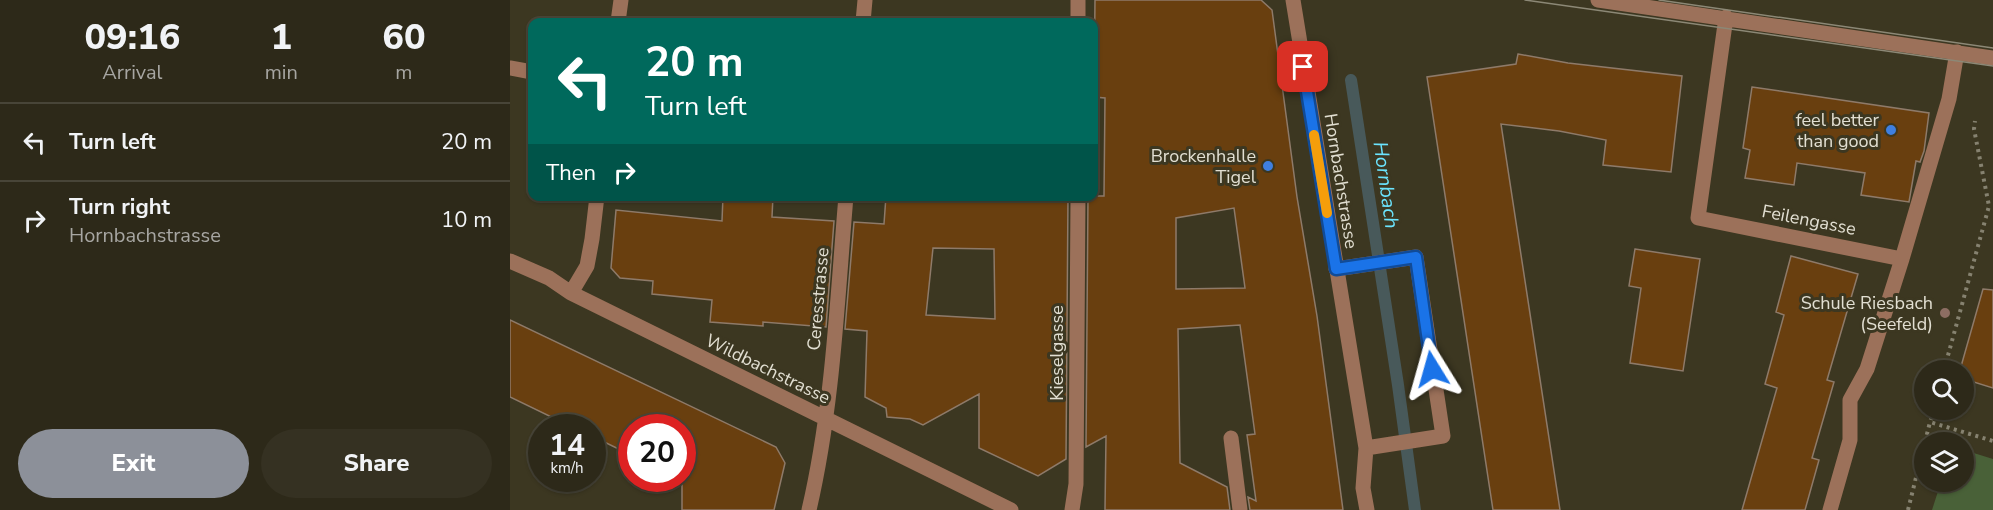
<!DOCTYPE html>
<html lang="en">
<head>
<meta charset="utf-8">
<style>
  body { margin:0; font-family:"Nunito Sans",sans-serif; background:#353122; color:#f1f3f6; height:100vh; display:flex; flex-direction:column; font-size:22px; white-space:nowrap }
  * { box-sizing:border-box; margin:0 }
  p { font-size:20px; color:#a7a6a2 }
  .icon { flex:none; width:33px; height:33px; fill:none; stroke:currentColor; stroke-width:2; stroke-linecap:round; stroke-linejoin:round }
  .map { position:relative; flex:1; overflow:hidden }
  .details { display:flex; flex-direction:column; background:#2d2919; width:510px }
  .details>* { flex:none }
  .guide { position:absolute; left:18px; top:18px; width:570px; height:183px; border-radius:12px; box-shadow:0 2px 4px #0004,0 0 0 2px #484538; background:#00695c; color:#fff; overflow:hidden }
  .controls { position:absolute; left:1404px; top:360px; display:grid; gap:12px }
  .controls a { display:grid; place-items:center; width:60px; height:60px; border-radius:50%; background:#2d2919; box-shadow:0 2px 4px #0004,0 0 0 2px #484538; font-size:30px }
  .speed { position:absolute; left:18px; top:414px; display:flex; gap:12px; font-size:30px; font-weight:700; text-align:center }
  .speed>* { display:grid; place-content:center; width:78px; height:78px; border-radius:50%; background:#2d2919; box-shadow:0 2px 4px #0004,0 0 0 2px #484538; line-height:1 }
  .speed small { font-size:15px; font-weight:400 }
  .speed .limit { border:9px solid #d22; background:#fff; color:#111 }
  .pin { position:absolute; display:grid; place-items:center; width:51px; height:51px; color:#fff; margin:-26px; border-radius:12px; box-shadow:0 3px 9px #0006 }
  .me { position:absolute; width:66px; margin:-33px; rotate:352deg; stroke-linejoin:round; filter:drop-shadow(0 0 4px #0008) }
  .turn { display:flex; align-items:center; gap:21px; height:126px; padding:0 18px; font-size:27px }
  .turn .icon { width:78px; height:78px; stroke-width:2.5 }
  .turn b { display:block; font-size:42px; line-height:51px }
  .then { display:flex; align-items:center; height:57px; padding:0 18px; background:#0003; gap:12px; font-size:22px }
  .eta { display:flex; justify-content:space-evenly; align-items:center; height:102px; text-align:center }
  .eta b { font-size:36px; font-weight:800; line-height:42px }
  .button { display:flex; gap:12px; margin-top:auto; padding:12px 18px }
  .button a { flex:1; height:69px; border-radius:36px; background:#8c9099; color:#fff; font-size:24px; font-weight:800; line-height:69px; text-align:center }
  .button a+a { background:#353122; color:#f1f3f6 }
  ul { padding:0; list-style:none }
  li { display:flex; align-items:center; gap:18px; height:78px; padding:0 18px; border-top:2px solid #484538 }
  li div { flex:1 }
  li b { display:block; font-size:22px }
  li em { font-style:normal }
  main { display:flex; flex:1; min-height:0 }
  .map>svg:first-child { display:block }
</style>
</head>
<body>
<main>
<section class="details">
<div class="eta">
<div><b>09:16</b><p>Arrival</p></div>
<div><b>1</b><p>min</p></div>
<div><b>60</b><p>m</p></div>
</div>
<ul>
<li><svg class="icon" aria-label="left" viewBox="0 0 24 24"><path d="M17 20v-9H6M10 6l-5 5 5 5"/></svg><div><b>Turn left</b></div><em>20 m</em></li>
<li><svg class="icon" aria-label="right" viewBox="0 0 24 24"><path d="M7 20v-9h11M14 6l5 5-5 5"/></svg><div><b>Turn right</b><p>Hornbachstrasse</p></div><em>10 m</em></li>
</ul>
<div class="button"><a>Exit</a><a>Share</a></div>
</section>
<div class="map">
<svg width="1483" height="510" viewBox="0 0 1483 510">
  <rect width="100%" height="100%" fill="#3c3721"/>
  <path fill="#496138" d="M 1454,450 L 1483,459 L 1483,510 L 1422,510 L 1431,482 L 1454,482 Z"/>
  <g fill="none" stroke-linecap="round" stroke-linejoin="round">
    <path stroke="#48595a" stroke-width="12" d="M 841,80 L 888,385 L 905,510"/>
  </g>
  <path fill="#693f0f" stroke="#8e7a69" stroke-width="1.5" fill-rule="evenodd" d="M 585,0 L 751,0 L 762,10 L 787,197 L 807,316 L 833,510 L 740,510 L 738,497 L 746,501 L 737,435 L 745,434 L 730,325 L 668,329 L 670,463 L 717,487 L 720,510 L 595,510 L 596,436 L 576,447 L 578,196 L 594,196 L 595,98 L 584,97 ZM 724,208 L 735,288 L 666,289 L 666,218 Z
    M 1008,54 L 1058,63 L 1172,76 L 1161,172 L 1093,165 L 1096,140 L 1049,131 L 991,124 L 1050,510 L 983,510 L 917,77 L 1006,64 Z
    M 1242,87 L 1419,113 L 1414,151 L 1410,162 L 1406,161 L 1399,202 L 1351,195 L 1355,173 L 1287,163 L 1284,185 L 1235,178 L 1240,150 L 1233,148 Z
    M 213,196 L 263,196 L 262,217 L 324,221 L 316,327 L 253,322 L 253,326 L 200,322 L 202,300 L 142,294 L 143,281 L 110,278 L 101,268 L 106,210 L 212,221 Z
    M 376,196 L 558,196 L 556,459 L 528,476 L 469,448 L 469,394 L 413,425 L 400,419 L 377,417 L 376,408 L 355,397 L 357,331 L 335,329 L 344,222 L 374,224 ZM 423,248 L 484,249 L 485,319 L 416,315 Z
    M 1125,249 L 1190,259 L 1173,371 L 1120,363 L 1131,288 L 1119,286 Z
    M 1281,256 L 1348,274 L 1317,380 L 1324,382 L 1302,458 L 1309,460 L 1295,510 L 1232,510 L 1267,388 L 1255,384 L 1274,315 L 1266,312 Z
    M 1473,289 L 1483,290 L 1483,388 L 1454,379 L 1454,370 L 1450,370 Z
    M 0,320 L 266,447 L 275,463 L 264,510 L 172,510 L 172,484 L 161,478 L 172,478 L 172,428 L 122,428 L 122,459 L 121,455 L 82,436 L 82,428 L 64,428 L 0,397 Z"/>
  <g fill="none" stroke-linecap="round" stroke-linejoin="round">
    <path stroke="#868270" stroke-width="4" stroke-dasharray="3 4.5" stroke-linecap="butt" d="M 1434,370 L 1479,206 L 1464,129 L 1465,121
      M 1424,410 L 1420,422 L 1483,441
      M 1415,442 L 1420,422
      M 1398,510 L 1414,445"/>
    <path stroke="#9c715a" stroke-width="15" d="M 783,0 L 856,448 L 853,488 L 857,510
      M 1088,0 L 1483,58
      M 1216,17 L 1188,218 L 1392,259 L 1439,99 L 1447,52
      M 108,22 L 111,0
      M 353,22 L 355,0
      M 568,22 L 568,0
      M 0,68 L 22,72
      M 0,261 L 39,278 L 61,293 L 501,510
      M 826,269 L 906,257 L 933,436 L 856,448
      M 61,293 L 77,266 L 82,239 L 87,196
      M 721,438 L 730,510
      M 299,510 C 323,407 327,302 336,196
      M 562,510 L 566,484 L 568,196
      M 1320,510 L 1340,440 L 1340,400 L 1357,369 L 1392,259"/>
    <path stroke="#8c8876" stroke-width="1.5" d="M 1015,0 L 1483,66
      M 1149,0 L 1483,48"/>
  </g>
  <g fill="none" stroke-linecap="round" stroke-linejoin="round">
    <defs>
      <path id="route" d="M 793,67 L 826,269 L 906,257 L 922,369"/>
    </defs>
    <use href="#route" stroke="#114b97" stroke-width="15"/>
    <use href="#route" stroke="#1a73e8" stroke-width="10"/>
    <path stroke="#f59e0b" stroke-width="10" d="M 804,135 L 817,213"/>
  </g>
  <g fill="#3f7fe0" stroke="#3c3721" stroke-width="2">
    <circle cx="1381" cy="130" r="6"/>
    <circle cx="758" cy="166" r="6"/>
  </g>
  <circle fill="#8d6e63" stroke="#3c3721" stroke-width="2" cx="1435" cy="313" r="6"/>
  <g text-anchor="middle" dominant-baseline="central" stroke-width="6" stroke-linejoin="round" paint-order="stroke">
    <g font-size="18" fill="#e2dfd2" stroke="#3c3721" text-anchor="end">
      <text x="1369" y="120">feel better<tspan x="1369" dy="21">than good</tspan></text>
      <text x="746" y="156">Brockenhalle<tspan x="746" dy="21">Tigel</tspan></text>
      <text x="1423" y="303">Schule Riesbach<tspan x="1423" dy="21">(Seefeld)</tspan></text>
    </g>
    <g font-size="18" fill="#e2dfd2" stroke="#3c3721">
      <text transform="translate(831 181) rotate(81)">Hornbachstrasse</text>
      <text transform="translate(1299 220) rotate(11)">Feilengasse</text>
      <text transform="translate(308 299) rotate(-85)">Ceresstrasse</text>
      <text transform="translate(547 353) rotate(-90)">Kieselgasse</text>
      <text transform="translate(258 369) rotate(26)">Wildbachstrasse</text>
    </g>
    <g font-size="20" font-style="italic" fill="#6be4fe" stroke="#3c3721">
      <text transform="translate(876 185) rotate(82)">Hornbach</text>
    </g>
  </g>
</svg>
<div class="controls">
<a><svg class="icon" aria-label="search" viewBox="0 0 24 24"><circle cx="10" cy="10" r="6"/><path d="M15 15l6 6"/></svg></a>
<a><svg class="icon" aria-label="layers" viewBox="0 0 24 24"><path d="M12 4l9 5-9 5-9-5zM3 14l9 5 9-5"/></svg></a>
</div>
<div class="speed"><div>14<small>km/h</small></div><div class="limit">20</div></div>
<div class="pin" style="left:793px;top:67px;background:#d93025"><svg class="icon" aria-label="arrive" viewBox="0 0 24 24"><path d="M6 21V4h12l-3 4 3 4H6"/></svg></div>
<svg class="me" style="left:922px;top:369px" viewBox="-20 -20 40 40"><path d="M0-17L14 15 0 8-14 15z" fill="#1a73e8" stroke="#fff" stroke-width="4"/></svg>
<div class="guide">
<div class="turn"><svg class="icon" aria-label="left" viewBox="0 0 24 24"><path d="M17 20v-9H6M10 6l-5 5 5 5"/></svg><div><b>20 m</b>Turn left</div></div>
<div class="then">Then<svg class="icon" aria-label="right" viewBox="0 0 24 24"><path d="M7 20v-9h11M14 6l5 5-5 5"/></svg></div>
</div>
</div>
</main>
</body>
</html>
